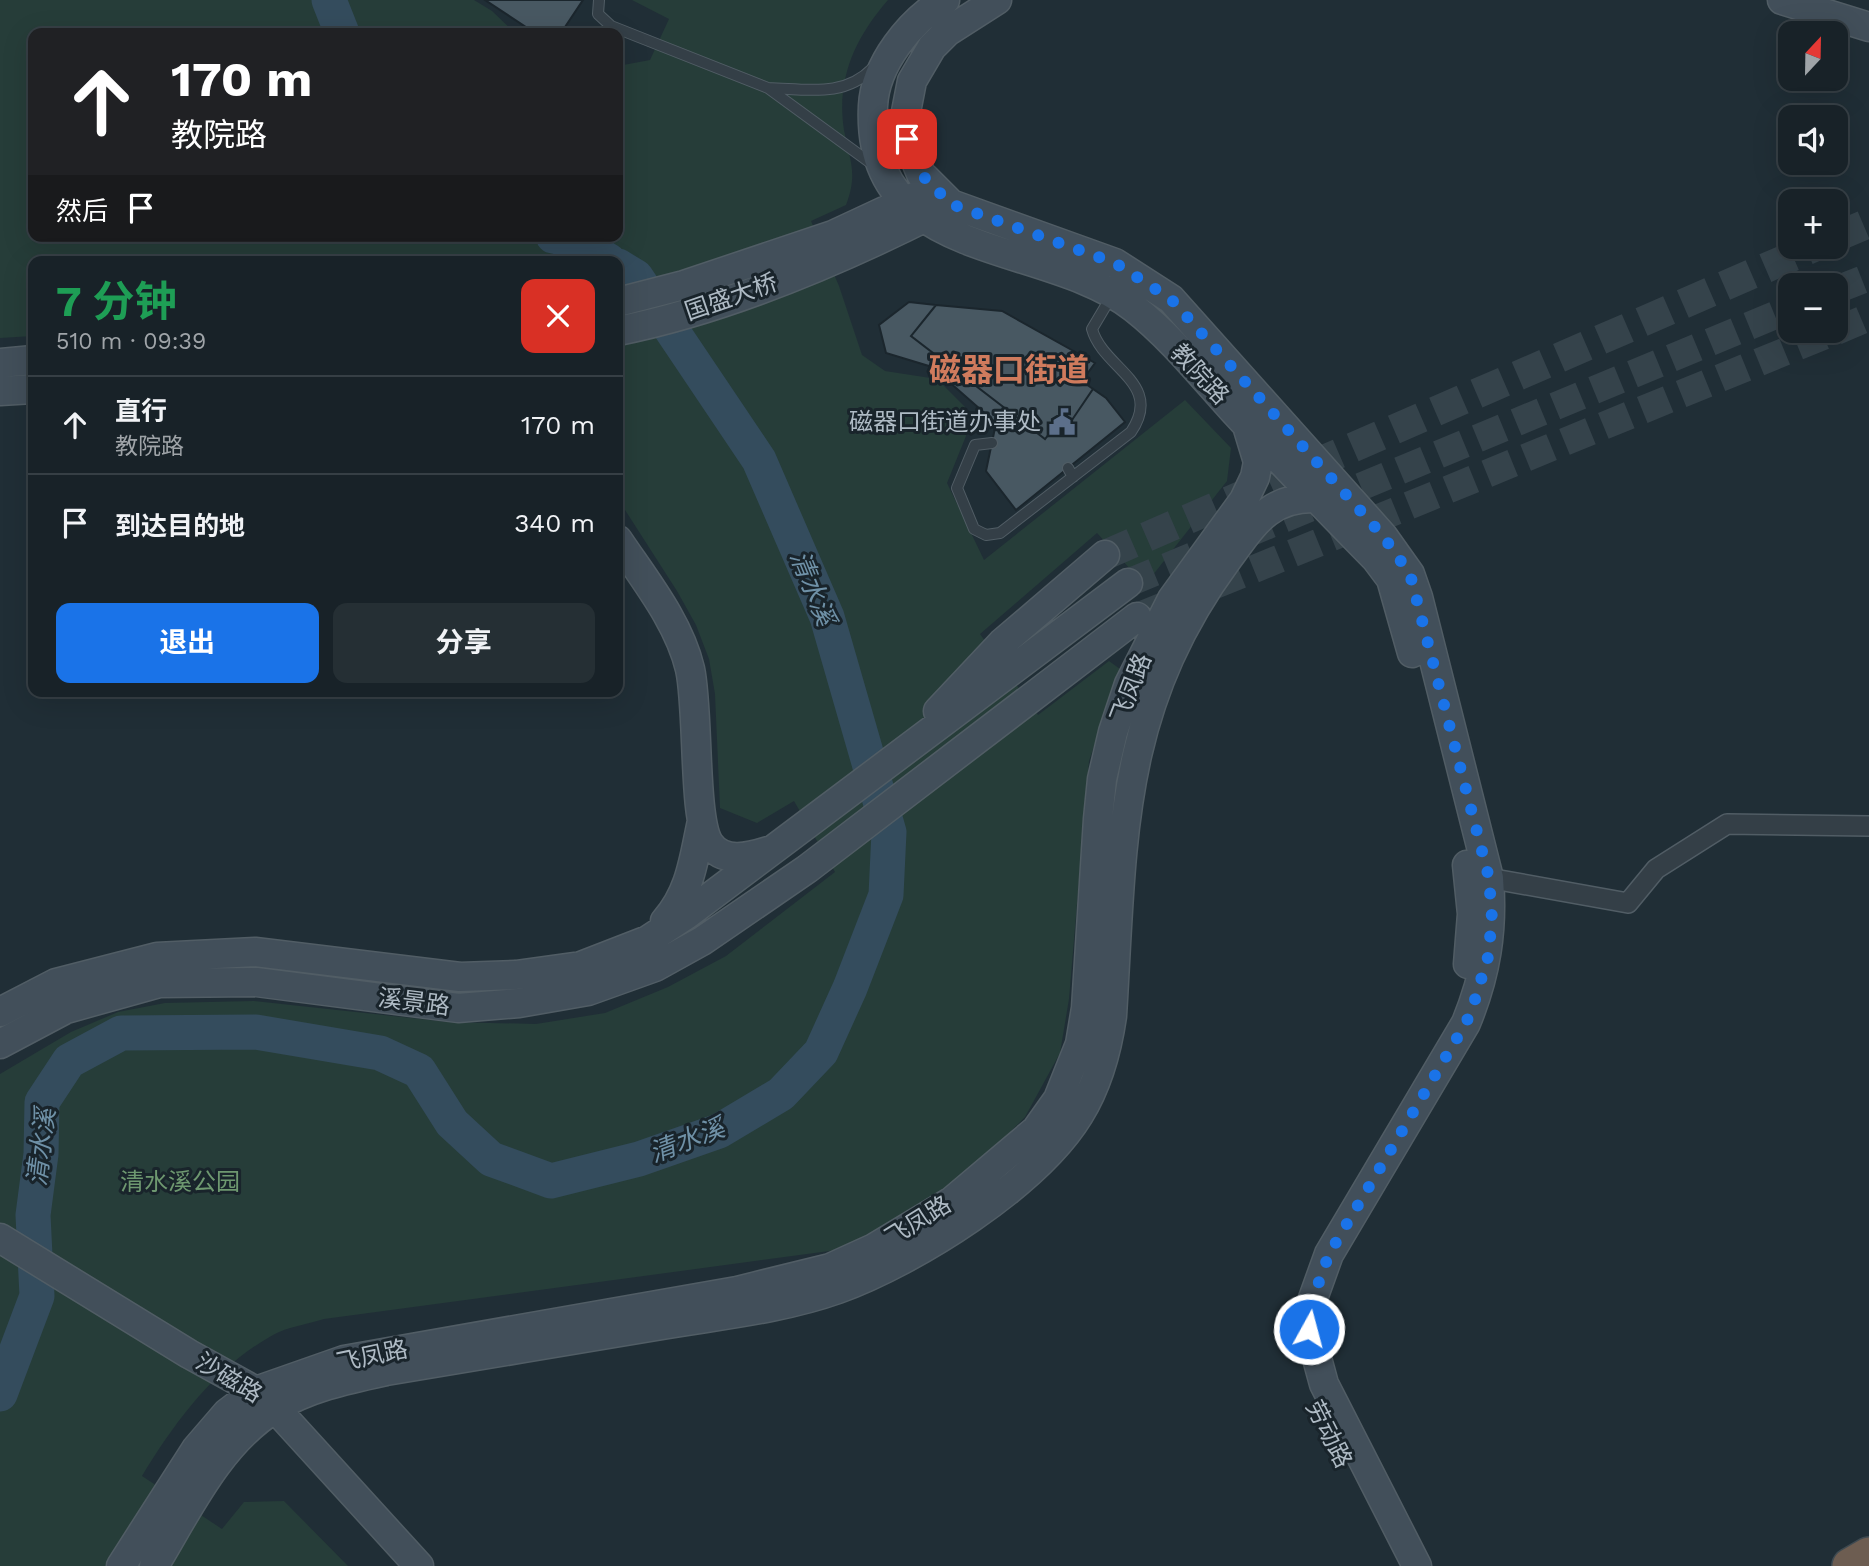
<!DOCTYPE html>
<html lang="zh">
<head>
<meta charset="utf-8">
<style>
  body { margin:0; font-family:"Work Sans","Noto Sans SC",sans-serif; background:#252f34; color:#f1f3f6; height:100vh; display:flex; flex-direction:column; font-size:26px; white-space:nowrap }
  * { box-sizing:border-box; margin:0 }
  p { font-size:23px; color:#9fa4a8 }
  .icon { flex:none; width:38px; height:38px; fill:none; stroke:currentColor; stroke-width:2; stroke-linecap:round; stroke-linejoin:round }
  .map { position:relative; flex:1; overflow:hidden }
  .drawer { position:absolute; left:28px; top:256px; width:595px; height:441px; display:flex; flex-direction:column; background:#182228; border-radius:14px; box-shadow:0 7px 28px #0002,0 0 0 2px #363f45 }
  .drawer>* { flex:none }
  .banner { position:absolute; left:28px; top:28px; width:595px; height:214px; border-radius:14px; box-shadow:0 7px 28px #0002,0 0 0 2px #363f45; background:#202124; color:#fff; overflow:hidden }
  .needle { width:46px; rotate:22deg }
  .buttons { position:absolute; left:1778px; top:21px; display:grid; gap:14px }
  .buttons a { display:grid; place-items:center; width:70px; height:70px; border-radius:14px; background:#182228; box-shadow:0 7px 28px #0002,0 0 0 2px #363f45; font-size:35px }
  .pin { position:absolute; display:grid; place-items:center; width:60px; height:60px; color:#fff; margin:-30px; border-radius:14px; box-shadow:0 4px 10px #0006 }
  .me { position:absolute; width:77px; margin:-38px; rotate:7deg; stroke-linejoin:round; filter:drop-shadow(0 0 5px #0008) }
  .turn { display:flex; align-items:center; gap:24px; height:147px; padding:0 28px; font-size:32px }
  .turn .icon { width:91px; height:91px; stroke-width:2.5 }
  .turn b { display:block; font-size:49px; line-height:60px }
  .then { display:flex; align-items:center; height:66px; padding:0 28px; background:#0003; gap:14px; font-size:26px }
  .round { display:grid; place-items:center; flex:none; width:74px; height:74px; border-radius:14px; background:#252f34 }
  .overview { display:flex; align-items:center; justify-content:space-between; height:119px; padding:0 28px }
  h1 { font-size:42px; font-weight:700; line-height:52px; color:#1e9e55 }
  .cta { display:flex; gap:14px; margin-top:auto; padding:14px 28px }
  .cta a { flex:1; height:80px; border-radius:14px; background:#1a73e8; color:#fff; font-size:28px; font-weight:700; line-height:80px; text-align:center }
  .cta a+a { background:#252f34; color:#f1f3f6 }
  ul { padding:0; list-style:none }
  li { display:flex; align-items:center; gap:21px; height:98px; padding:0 28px; border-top:2px solid #363f45 }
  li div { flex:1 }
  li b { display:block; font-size:26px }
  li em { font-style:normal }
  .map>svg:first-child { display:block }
</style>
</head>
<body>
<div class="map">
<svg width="1869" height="1566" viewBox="0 0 1869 1566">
  <rect width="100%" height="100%" fill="#202e36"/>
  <path fill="#263d39" d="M 0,0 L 474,0 L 492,11 L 515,33 L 33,33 L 33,236 L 618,236 L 618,66 L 650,60 L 669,19 L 632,0 L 888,0 C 855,38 836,79 844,130 C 850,162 858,173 846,205 L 811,221 L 839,286 L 862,355 L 885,371 L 937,379 L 965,407 L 966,436 L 947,483 L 984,560 L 1185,400 L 1231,448 L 1227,481 L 1145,585 L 1097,533 L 980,634 L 1038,715 L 1109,661 L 1120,669 L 1089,761 L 1069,999 L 1060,1053 L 1025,1117 L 979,1163 L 917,1209 L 837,1250 L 324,1319 C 308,1324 287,1327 273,1335 C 215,1367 175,1422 142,1476 L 222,1529 L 244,1502 L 284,1501 L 348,1566 L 0,1566 L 0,1074 L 71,1032 L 118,1012 L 165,1003 L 254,1001 L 448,1022 L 536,1024 L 605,1013 L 668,987 L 726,956 L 835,872 L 794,801 L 757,823 L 720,808 L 715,694 L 709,659 L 696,625 L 677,591 L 618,499 L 618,261 L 33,261 L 33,336 L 0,338 Z"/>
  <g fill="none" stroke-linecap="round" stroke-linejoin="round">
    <path stroke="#344c5d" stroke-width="35" d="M 329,0 L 342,33
      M 553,236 L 576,241 L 609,261
      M 0,1394 L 37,1296 L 33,1215 L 41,1154 L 42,1102 L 69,1061 L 121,1033 L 256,1032 L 380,1053 L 419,1071 L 452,1123 L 491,1159 L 551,1181 L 639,1159 L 719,1131 L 781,1094 L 821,1052 L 850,988 L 886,895 L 889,832 L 827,617 L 759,460 L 636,277 L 618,266"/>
  </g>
  <path fill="#485862" stroke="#1b262d" stroke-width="2" d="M 485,0 L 583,0 L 561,33 L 535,33 Z
    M 909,302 L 936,305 L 911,336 L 1045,439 L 1064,415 L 1072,420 L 1093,389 L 1106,398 L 1125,422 L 1016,510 L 986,471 L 996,423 L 932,367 L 886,353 L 879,325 Z
    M 936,305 L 1002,311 L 1095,363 L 1082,381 L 1093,389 L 1072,420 L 1064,415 L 1045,439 L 911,336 Z"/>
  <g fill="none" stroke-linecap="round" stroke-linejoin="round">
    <path stroke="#35434b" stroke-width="28" stroke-dasharray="28 14" stroke-linecap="butt" d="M 1836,290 L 1869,277
      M 1836,331 L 1869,317
      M 1128,583 L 1790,309
      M 1137,617 L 1835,331"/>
    <path stroke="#35434b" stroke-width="30" stroke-dasharray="30 15" stroke-linecap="butt" d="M 1836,237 L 1869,223
      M 1105,555 L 1814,247"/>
    <defs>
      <path id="lane" d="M 599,0 L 598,14 L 611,26 L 768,88
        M 872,164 L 768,88 C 807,89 844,98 873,68
        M 992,443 L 975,445 L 957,488 L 974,529 L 986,535 L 1000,533 L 1131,432 C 1164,383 1103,369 1092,329 L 1111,297
        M 1068,468 L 1073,477"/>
      <path id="street" d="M 1477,876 L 1628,903 L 1656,869 L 1727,824 L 1869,826"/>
      <path id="secondary" d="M 945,0 C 910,21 875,64 873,106 C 865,264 1045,238 1134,308 C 1171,337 1202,376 1233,410 C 1280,461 1328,510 1376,559 L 1391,579 L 1412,653
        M 997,0 L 947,32 L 932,47 L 912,81 L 905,117 L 907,139 L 921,174 L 951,204 L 1115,263 L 1171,299 L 1383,536 L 1410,574 L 1418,597 L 1489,878 C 1493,931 1486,974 1466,1023 L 1329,1254 L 1311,1304 L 1309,1329 L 1324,1384 L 1417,1566
        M 1782,0 L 1869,27
        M 618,302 L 684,285 L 833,235 L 921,194
        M 618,331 C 727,309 837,262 936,212
        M 0,363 L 33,360
        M 0,391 L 33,389
        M 618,540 C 644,579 679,622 690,669 C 699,709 693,818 709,843 C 723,864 749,857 768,851
        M 938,711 L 1002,643 L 1105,555
        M 1467,865 L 1472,914 L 1468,964
        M 665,921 C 691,892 694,857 702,821
        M 0,1012 L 56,983 L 157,957 L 255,952 L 460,977 L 516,975 L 581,966 L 648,940 L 686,915 L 1128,583
        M 0,1044 L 66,1009 L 159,983 L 256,982 L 458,1008 L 519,1003 L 588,991 L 655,967 L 702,941 L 807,869 L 1137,617
        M 0,1238 L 189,1354 L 256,1391 L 275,1408 L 419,1566
        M 121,1566 L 196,1449 L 227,1413 L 256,1391 L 344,1360 L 737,1291 L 830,1268 L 874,1248 L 952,1201 L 1036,1130 L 1058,1099 L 1080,1044 L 1086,1008 L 1098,819 L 1102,779 L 1113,732 L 1129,684 L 1172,599 L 1244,500 L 1255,477 L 1258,462 L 1248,429
        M 154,1566 C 187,1512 218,1444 274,1409 C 306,1388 349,1379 386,1371 C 478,1356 570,1340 662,1325 C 720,1315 782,1309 838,1289 C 915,1261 1036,1185 1079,1115 C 1098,1084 1107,1051 1112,1016 C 1123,840 1117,710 1227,560 C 1253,525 1269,496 1317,498"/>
      <path id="highway" d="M 1850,1566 L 1869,1555"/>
    </defs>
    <use href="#lane" stroke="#515d65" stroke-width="12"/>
    <use href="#street" stroke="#515d65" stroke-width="22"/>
    <use href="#secondary" stroke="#515d65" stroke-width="31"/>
    <use href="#highway" stroke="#3e4a51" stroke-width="38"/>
    <use href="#lane" stroke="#343f47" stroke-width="10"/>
    <use href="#street" stroke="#343f47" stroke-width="19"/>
    <use href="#secondary" stroke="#424f5a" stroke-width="28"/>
    <use href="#highway" stroke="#6d5d51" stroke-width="35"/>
  </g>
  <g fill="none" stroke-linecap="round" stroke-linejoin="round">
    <path stroke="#1a73e8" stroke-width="12" stroke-dasharray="0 21.6" d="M 907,139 L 921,174 L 951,204 L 1115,263 L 1171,299 L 1383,536 L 1410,574 L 1489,878 L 1492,919 L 1488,957 L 1473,1006 L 1466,1023 L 1329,1254 L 1311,1304 L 1309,1329"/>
  </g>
  <defs>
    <symbol id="civic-bare" viewBox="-9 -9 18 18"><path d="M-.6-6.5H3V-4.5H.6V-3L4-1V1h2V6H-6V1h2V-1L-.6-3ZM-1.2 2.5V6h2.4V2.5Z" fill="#5c6f8a" stroke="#19242b" stroke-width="2.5" paint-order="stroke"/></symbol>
  </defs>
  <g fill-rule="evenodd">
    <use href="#civic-bare" x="1043" y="403" width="38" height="38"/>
  </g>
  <g text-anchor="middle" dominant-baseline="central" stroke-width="6" stroke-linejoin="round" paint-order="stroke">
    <g font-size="24" fill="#aebac4" stroke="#19242b">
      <text transform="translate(731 297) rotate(-19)">国盛大桥</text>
      <text transform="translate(1200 374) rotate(47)">教院路</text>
      <text transform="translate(1131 688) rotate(-69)">飞凤路</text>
      <text transform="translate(414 1002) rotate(7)">溪景路</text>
      <text transform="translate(918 1221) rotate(-32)">飞凤路</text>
      <text transform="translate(372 1356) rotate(-12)">飞凤路</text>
      <text transform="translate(229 1378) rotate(31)">沙磁路</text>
      <text transform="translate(1329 1434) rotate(63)">劳动路</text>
    </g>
    <g font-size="24" fill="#aebac4" stroke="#19242b" text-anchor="end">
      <text x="1041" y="422">磁器口街道办事处</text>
    </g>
    <g font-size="24" fill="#6e9870" stroke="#19242b">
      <text x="180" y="1182">清水溪公园</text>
    </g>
    <g font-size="26" font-style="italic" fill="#6f91a7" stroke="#19242b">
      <text transform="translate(813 588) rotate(68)">清水溪</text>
      <text transform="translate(687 1140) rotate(-21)">清水溪</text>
      <text transform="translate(41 1147) rotate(-83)">清水溪</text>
    </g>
    <g font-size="32" font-weight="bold" fill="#d07b5d" stroke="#19242b">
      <text x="1009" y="370">磁器口街道</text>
    </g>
  </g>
</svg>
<div class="buttons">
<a><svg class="needle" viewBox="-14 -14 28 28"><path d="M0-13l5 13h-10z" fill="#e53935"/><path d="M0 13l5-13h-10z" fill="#9fa4a8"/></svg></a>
<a><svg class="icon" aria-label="sound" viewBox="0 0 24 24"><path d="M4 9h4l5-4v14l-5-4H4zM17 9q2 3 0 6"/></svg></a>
<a>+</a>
<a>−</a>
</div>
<div class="pin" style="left:907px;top:139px;background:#d93025"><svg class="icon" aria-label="arrive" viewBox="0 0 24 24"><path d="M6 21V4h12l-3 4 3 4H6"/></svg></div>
<svg class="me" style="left:1309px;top:1329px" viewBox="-20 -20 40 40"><circle r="17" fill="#1a73e8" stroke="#fff" stroke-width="3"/><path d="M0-11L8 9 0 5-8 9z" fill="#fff"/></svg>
<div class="banner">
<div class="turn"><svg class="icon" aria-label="ahead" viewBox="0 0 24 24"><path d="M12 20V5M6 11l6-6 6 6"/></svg><div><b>170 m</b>教院路</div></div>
<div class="then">然后<svg class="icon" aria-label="arrive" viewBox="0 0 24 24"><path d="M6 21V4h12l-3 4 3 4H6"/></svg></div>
</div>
<section class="drawer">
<div class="overview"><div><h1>7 分钟</h1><p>510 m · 09:39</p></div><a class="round" style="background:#d93025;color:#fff"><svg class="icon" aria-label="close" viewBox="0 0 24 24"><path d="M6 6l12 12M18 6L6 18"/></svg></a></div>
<ul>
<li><svg class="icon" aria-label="ahead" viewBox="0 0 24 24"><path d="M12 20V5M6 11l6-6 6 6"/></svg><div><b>直行</b><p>教院路</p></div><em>170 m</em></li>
<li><svg class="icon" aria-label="arrive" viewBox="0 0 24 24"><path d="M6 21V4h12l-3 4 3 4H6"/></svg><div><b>到达目的地</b></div><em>340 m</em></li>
</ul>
<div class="cta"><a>退出</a><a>分享</a></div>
</section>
</div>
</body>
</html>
